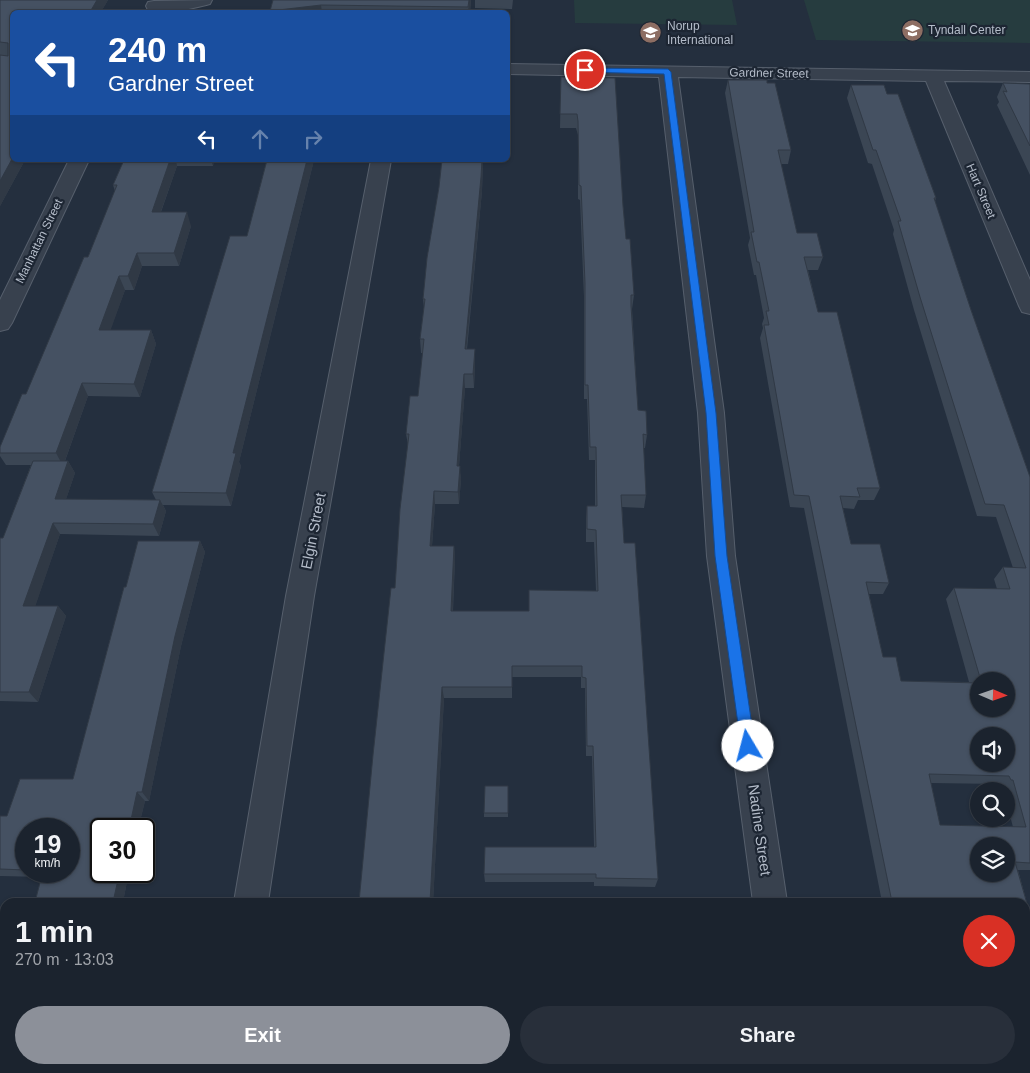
<!DOCTYPE html>
<html lang="en">
<head>
<meta charset="utf-8">
<style>
  body { margin:0; font-family:Arial,sans-serif; background:#282f3a; color:#f1f3f6; height:100vh; display:flex; flex-direction:column; font-size:19px; white-space:nowrap }
  * { box-sizing:border-box; margin:0 }
  p { font-size:16px; color:#a0a4aa }
  .icon { flex:none; width:28px; height:28px; fill:none; stroke:currentColor; stroke-width:2; stroke-linecap:round; stroke-linejoin:round }
  .map { position:relative; flex:1; overflow:hidden }
  .panel { position:absolute; left:0px; top:898px; width:1030px; height:176px; display:flex; flex-direction:column; background:#1b232e; border-radius:15px 15px 0 0; box-shadow:0 1px 4px #0004,0 0 0 1px #39404a }
  .panel>* { flex:none }
  .banner { position:absolute; left:10px; top:10px; width:500px; height:152px; border-radius:8px; box-shadow:0 1px 4px #0004,0 0 0 1px #39404a; background:#1a4fa0; color:#fff; overflow:hidden }
  .needle { width:32px; rotate:92deg }
  .controls { position:absolute; left:970px; top:672px; display:grid; gap:10px }
  .controls a { display:grid; place-items:center; width:45px; height:45px; border-radius:50%; background:#1b232e; box-shadow:0 1px 4px #0004,0 0 0 1px #39404a; font-size:25px }
  .speed { position:absolute; left:15px; top:818px; display:flex; gap:10px; font-size:25px; font-weight:700; text-align:center }
  .speed>* { display:grid; place-content:center; width:65px; height:65px; border-radius:50%; background:#1b232e; box-shadow:0 1px 4px #0004,0 0 0 1px #39404a; line-height:1 }
  .speed small { font-size:12px; font-weight:400 }
  .speed .limit { border:2px solid #111; border-radius:8px; background:#fff; color:#111 }
  .pin { position:absolute; display:grid; place-items:center; width:42px; height:42px; color:#fff; margin:-21px; border:2px solid #fff; border-radius:50%; box-shadow:0 1px 5px #0007 }
  .me { position:absolute; width:55px; margin:-28px; rotate:352deg; stroke-linejoin:round; filter:drop-shadow(0 0 4px #0008) }
  .turn { display:flex; align-items:center; gap:18px; height:105px; padding:0 15px; font-size:22px }
  .turn .icon { width:65px; height:65px; stroke-width:2.5 }
  .turn b { display:block; font-size:35px; line-height:42px }
  .lanes { display:flex; align-items:center; height:48px; padding:0 15px; background:#0003; justify-content:center; gap:25px; direction:ltr }
  .lanes .off { opacity:.35 }
  .round { display:grid; place-items:center; flex:none; width:52px; height:52px; border-radius:26px; background:#282f3a }
  .head { display:flex; align-items:center; justify-content:space-between; height:85px; padding:0 15px }
  h1 { font-size:30px; font-weight:700; line-height:38px }
  .button { display:flex; gap:10px; margin-top:auto; padding:10px 15px }
  .button a { flex:1; height:58px; border-radius:30px; background:#8c9099; color:#fff; font-size:20px; font-weight:700; line-height:58px; text-align:center }
  .button a+a { background:#282f3a; color:#f1f3f6 }
  .map>svg:first-child { display:block }
</style>
</head>
<body>
<div class="map">
<svg width="1030" height="1073" viewBox="0 0 1030 1073">
  <rect width="100%" height="100%" fill="#242f3e"/>
  <path fill="#263c3f" d="M 574,0 L 732,0 L 737,25 L 575,23 Z
    M 804,0 L 1030,0 L 1030,43 L 816,40 Z"/>
  <g fill="none" stroke-linecap="round" stroke-linejoin="round">
    <defs>
      <path id="minor" d="M 212,0 L 210,4 C 190,9 168,15 148,10 L 146,6 L 148,2 L 154,1 Z
        M 508,64 L 1030,72 L 1030,82 L 944,81 L 1030,280 L 1030,314 L 1022,312 L 1019,306 L 926,81 L 678,77 L 724,413 L 735,556 L 787,902 L 753,902 L 707,556 L 698,413 L 659,77 L 508,74 Z
        M 69,160 L 89,160 L 12,323 L 8,329 L 0,331 L 0,300 Z
        M 371,160 L 391,160 L 314,596 L 268,902 L 234,902 L 286,596 Z
        M 206,1069 L 244,1069 L 243,1073 L 205,1073 Z
        M 774,1069 L 812,1069 L 813,1073 L 775,1073 Z"/>
    </defs>
    <use href="#minor" stroke="#565f6c" stroke-width="2"/>
    <use href="#minor" fill="#38414e" fill-rule="evenodd"/>
  </g>
  <path fill="#3b4654" fill-rule="evenodd" d="M 0,0 L 108,0 L 12,160 L 25,160 L 0,206 Z
    M 273,0 L 471,0 L 470,12 L 270,12 Z
    M 475,0 L 513,0 L 512,9 L 475,8 Z
    M 561,77 L 623,206 L 626,239 L 634,295 L 632,309 L 638,410 L 647,435 L 645,448 L 643,448 L 646,495 L 644,508 L 622,507 L 624,543 L 658,879 L 655,887 L 594,886 L 594,882 L 485,882 L 484,874 L 594,847 L 592,756 L 586,756 L 585,688 L 581,688 L 581,677 L 512,677 L 512,698 L 444,698 L 433,902 L 359,902 L 395,588 L 408,445 L 406,434 L 418,396 L 423,353 L 421,353 L 420,339 L 424,308 L 423,299 L 439,187 L 442,160 L 483,160 L 482,191 L 467,349 L 475,363 L 474,388 L 465,388 L 459,466 L 461,479 L 459,504 L 435,504 L 432,546 L 454,546 L 455,559 L 453,611 L 529,611 L 529,590 L 596,591 L 594,542 L 586,542 L 586,518 L 587,506 L 595,506 L 595,460 L 589,460 L 587,399 L 584,399 L 584,297 L 580,200 L 578,199 L 578,135 L 576,128 L 560,128 Z
    M 728,80 L 791,150 L 788,164 L 781,164 L 797,233 L 823,257 L 818,270 L 808,270 L 818,312 L 880,488 L 874,500 L 858,500 L 854,509 L 843,508 L 851,544 L 889,583 L 883,594 L 869,594 L 883,657 L 901,681 L 969,682 L 946,599 L 954,588 L 997,589 L 994,579 L 1003,567 L 1013,568 L 996,517 L 977,516 L 914,310 L 893,234 L 894,230 L 872,164 L 868,163 L 847,98 L 851,85 L 887,94 L 936,198 L 935,201 L 971,310 L 1030,477 L 1030,870 L 1018,870 L 1030,914 L 1030,925 L 1025,928 L 1025,902 L 882,902 L 804,508 L 790,507 L 760,338 L 763,328 L 762,324 L 764,318 L 756,275 L 754,275 L 748,245 L 750,238 L 725,93 ZM 979,681 L 1006,681 L 979,709 ZM 931,783 L 999,784 L 1000,788 L 1003,789 L 1004,791 L 1006,791 L 1006,801 L 1013,827 L 940,825 Z
    M 1003,83 L 1030,84 L 1030,175 L 997,105 L 999,102 L 997,97 Z
    M 124,160 L 214,160 L 213,166 L 177,166 L 161,212 L 191,226 L 179,266 L 142,266 L 134,290 L 125,290 L 110,330 L 151,330 L 156,344 L 140,397 L 88,396 L 65,461 L 68,461 L 75,473 L 66,499 L 156,500 L 152,492 L 247,236 L 267,160 L 314,160 L 239,462 L 241,466 L 231,506 L 163,505 L 166,511 L 159,536 L 60,534 L 35,606 L 58,606 L 66,616 L 38,702 L 0,701 L 0,538 L 3,538 L 31,465 L 6,465 L 0,456 L 0,447 L 26,394 L 88,257 L 115,191 L 113,185 Z
    M 138,541 L 200,541 L 205,552 L 181,646 L 149,801 L 145,801 L 138,829 L 101,829 L 101,871 L 129,871 L 123,902 L 35,902 L 42,877 L 1,876 L 0,876 L 0,816 L 7,816 L 20,779 L 73,779 L 124,587 L 126,587 ZM 26,829 L 69,829 L 69,871 L 26,871 Z
    M 508,786 L 508,817 L 484,817 L 484,813 Z
    M 0,919 L 5,919 L 5,951 L 0,951 Z
    M 1025,984 L 1030,984 L 1030,1073 L 1024,1073 L 1023,1069 L 1025,1069 Z
    M 917,1069 L 986,1069 L 987,1073 L 918,1073 Z"/>
  <path fill="#303945" d="M 97,0 L 108,0 L 101,12 L 90,12 Z
    M 469,0 L 471,0 L 470,12 L 468,12 Z
    M 321,5 L 322,12 L 270,12 L 270,11 Z
    M 12,159 L 12,160 L 25,160 L 0,206 L 0,181 Z
    M 170,160 L 176,160 L 177,166 L 156,225 L 152,212 Z
    M 211,160 L 214,160 L 213,166 Z
    M 307,160 L 314,160 L 239,462 L 241,466 L 231,506 L 226,493 L 233,453 Z
    M 482,160 L 483,160 L 482,191 L 465,362 L 465,349 Z
    M 187,212 L 191,226 L 179,266 L 174,253 Z
    M 137,253 L 142,266 L 134,290 L 128,276 Z
    M 119,276 L 125,290 L 106,343 L 99,330 Z
    M 151,330 L 156,344 L 140,397 L 134,384 Z
    M 475,349 L 475,363 L 474,388 L 473,374 Z
    M 464,374 L 465,388 L 458,479 L 457,466 Z
    M 82,383 L 88,396 L 63,466 L 56,453 Z
    M 68,461 L 75,473 L 62,511 L 55,499 Z
    M 460,466 L 461,479 L 459,504 L 458,492 Z
    M 434,491 L 435,504 L 431,559 L 430,546 Z
    M 160,500 L 166,511 L 159,536 L 153,524 Z
    M 53,523 L 60,534 L 32,616 L 23,606 Z
    M 200,541 L 205,552 L 181,646 L 149,801 L 142,792 L 175,636 Z
    M 454,546 L 455,559 L 452,622 L 451,611 Z
    M 58,606 L 66,616 L 38,702 L 29,692 Z
    M 442,687 L 444,698 L 433,902 L 430,902 Z
    M 137,792 L 145,801 L 138,829 L 129,829 Z
    M 120,871 L 129,871 L 123,902 L 113,902 Z
    M 76,1069 L 87,1069 L 86,1073 L 75,1073 Z
    M 421,1069 L 423,1069 L 423,1073 L 420,1073 Z"/>
  <path fill="#455162" stroke="#303945" fill-rule="evenodd" d="M 0,0 L 97,0 L 90,12 L 12,12 L 12,159 L 0,181 L 0,55 L 8,56 L 8,43 L 0,42 Z
    M 273,0 L 469,0 L 468,7 L 321,5 L 270,11 Z
    M 561,77 L 615,78 L 623,206 L 626,239 L 630,239 L 634,295 L 631,295 L 631,306 L 638,410 L 646,411 L 647,435 L 643,434 L 646,495 L 621,495 L 624,543 L 635,543 L 658,879 L 596,878 L 596,874 L 484,874 L 485,847 L 596,847 L 593,746 L 587,746 L 586,678 L 582,677 L 582,666 L 512,666 L 512,687 L 442,687 L 430,902 L 359,902 L 373,755 L 391,588 L 395,588 L 400,509 L 409,434 L 406,434 L 410,396 L 418,396 L 424,339 L 420,339 L 425,299 L 423,299 L 427,258 L 439,187 L 442,160 L 482,160 L 481,177 L 465,349 L 475,349 L 473,374 L 464,374 L 457,466 L 460,466 L 458,492 L 434,491 L 430,546 L 454,546 L 451,611 L 529,611 L 529,590 L 598,591 L 596,530 L 587,529 L 587,506 L 597,506 L 596,447 L 590,447 L 588,385 L 585,385 L 585,283 L 581,186 L 579,185 L 578,121 L 577,114 L 560,114 Z
    M 728,80 L 767,80 L 767,83 L 775,83 L 791,150 L 778,150 L 797,233 L 817,233 L 823,257 L 804,257 L 818,312 L 837,312 L 880,488 L 857,488 L 860,497 L 840,496 L 851,544 L 880,544 L 889,583 L 866,582 L 883,657 L 896,657 L 901,681 L 979,683 L 979,709 L 1006,709 L 1006,681 L 981,681 L 954,588 L 1010,589 L 1003,567 L 1026,568 L 1004,505 L 985,504 L 920,297 L 898,221 L 901,221 L 876,150 L 873,150 L 851,85 L 884,85 L 887,94 L 898,94 L 936,198 L 934,198 L 971,310 L 1030,477 L 1030,863 L 1015,862 L 1030,914 L 1030,923 L 1025,923 L 1025,902 L 892,902 L 809,496 L 794,495 L 764,325 L 769,325 L 766,311 L 769,311 L 759,262 L 757,262 L 751,232 L 754,232 ZM 979,736 L 1006,736 L 1006,764 L 979,764 ZM 929,774 L 1009,776 L 1011,780 L 1013,780 L 1026,827 L 940,825 ZM 979,846 L 1006,846 L 1006,874 L 979,874 Z
    M 1003,83 L 1030,84 L 1030,146 L 1003,91 L 1007,92 Z
    M 124,160 L 170,160 L 152,212 L 187,212 L 174,253 L 137,253 L 128,276 L 119,276 L 99,330 L 151,330 L 134,384 L 82,383 L 56,453 L 0,453 L 0,447 L 22,394 L 26,394 L 84,257 L 88,257 L 117,185 L 113,185 Z
    M 267,160 L 307,160 L 233,453 L 236,453 L 226,493 L 152,492 L 230,236 L 247,236 Z
    M 33,461 L 68,461 L 55,499 L 160,500 L 153,524 L 53,523 L 23,606 L 58,606 L 29,692 L 0,692 L 0,538 L 3,538 Z
    M 138,541 L 200,541 L 175,636 L 142,792 L 137,792 L 129,829 L 101,829 L 101,871 L 120,871 L 113,902 L 35,902 L 43,871 L 69,871 L 69,829 L 26,829 L 26,870 L 0,869 L 0,816 L 7,816 L 20,779 L 73,779 L 124,587 L 126,587 Z
    M 485,786 L 508,786 L 508,813 L 484,813 Z
    M 0,919 L 5,919 L 5,946 L 0,946 Z
    M 1025,984 L 1030,984 L 1030,1042 L 1025,1023 Z
    M 0,995 L 5,995 L 5,1069 L 76,1069 L 75,1073 L 0,1073 Z
    M 343,1069 L 421,1069 L 420,1073 L 343,1073 Z
    M 479,1069 L 508,1069 L 507,1073 L 479,1073 Z
    M 591,1069 L 673,1069 L 674,1073 L 591,1073 Z
    M 927,1069 L 986,1069 L 987,1073 L 928,1073 Z"/>
  <path fill="#1a73e8" stroke="#114b97" d="M 585,68 L 668,69 L 671,72 L 716,413 L 727,556 L 755,746 L 753,750 L 748,752 L 743,750 L 741,746 L 715,556 L 706,413 L 664,74 L 582,72 L 581,70 Z"/>
  <defs>
    <symbol id="school-disc" viewBox="-11 -11 22 22"><circle r="9.5" fill="#8d6e63" stroke="#1d2633"/><path d="M0-5L7-2L0 1L-7-2ZM-4 1L0 2.5L4 1V4Q0 6-4 4Z" fill="#fff"/></symbol>
  </defs>
  <g fill-rule="evenodd">
    <use href="#school-disc" x="900" y="18" width="25" height="25"/>
    <use href="#school-disc" x="638" y="20" width="25" height="25"/>
  </g>
  <g text-anchor="middle" dominant-baseline="central" stroke-width="4.5" stroke-linejoin="round" paint-order="stroke">
    <g font-size="12" fill="#b4bcc9" stroke="#1d2633" text-anchor="start">
      <text x="667" y="26">Norup<tspan x="667" dy="14">International</tspan></text>
      <text x="928" y="30">Tyndall Center</text>
    </g>
    <g font-size="12" fill="#b4bcc9" stroke="#1d2633">
      <text transform="translate(769 73) rotate(1)">Gardner Street</text>
      <text transform="translate(981 191) rotate(67)">Hart Street</text>
      <text transform="translate(39 241) rotate(-64)">Manhattan Street</text>
    </g>
    <g font-size="15" fill="#b4bcc9" stroke="#1d2633">
      <text transform="translate(313 531) rotate(-79)">Elgin Street</text>
      <text transform="translate(760 830) rotate(82)">Nadine Street</text>
    </g>
  </g>
</svg>
<div class="controls">
<a><svg class="needle" viewBox="-14 -14 28 28"><path d="M0-13l5 13h-10z" fill="#e53935"/><path d="M0 13l5-13h-10z" fill="#a0a4aa"/></svg></a>
<a><svg class="icon" aria-label="sound" viewBox="0 0 24 24"><path d="M4 9h4l5-4v14l-5-4H4zM17 9q2 3 0 6"/></svg></a>
<a><svg class="icon" aria-label="search" viewBox="0 0 24 24"><circle cx="10" cy="10" r="6"/><path d="M15 15l6 6"/></svg></a>
<a><svg class="icon" aria-label="layers" viewBox="0 0 24 24"><path d="M12 4l9 5-9 5-9-5zM3 14l9 5 9-5"/></svg></a>
</div>
<div class="speed"><div>19<small>km/h</small></div><div class="limit">30</div></div>
<div class="pin" style="left:585px;top:70px;background:#d93025"><svg class="icon" aria-label="arrive" viewBox="0 0 24 24"><path d="M6 21V4h12l-3 4 3 4H6"/></svg></div>
<svg class="me" style="left:748px;top:746px" viewBox="-20 -20 40 40"><circle r="19" fill="#fff"/><path d="M0-13L10 11 0 6-10 11z" fill="#1a73e8"/></svg>
<div class="banner">
<div class="turn"><svg class="icon" aria-label="left" viewBox="0 0 24 24"><path d="M17 20v-9H6M10 6l-5 5 5 5"/></svg><div><b>240 m</b>Gardner Street</div></div>
<div class="lanes"><svg class="icon" aria-label="left" viewBox="0 0 24 24"><path d="M17 20v-9H6M10 6l-5 5 5 5"/></svg><svg class="icon off" aria-label="ahead" viewBox="0 0 24 24"><path d="M12 20V5M6 11l6-6 6 6"/></svg><svg class="icon off" aria-label="right" viewBox="0 0 24 24"><path d="M7 20v-9h11M14 6l5 5-5 5"/></svg></div>
</div>
<section class="panel">
<div class="head"><div><h1>1 min</h1><p>270 m · 13:03</p></div><a class="round" style="background:#d93025;color:#fff"><svg class="icon" aria-label="close" viewBox="0 0 24 24"><path d="M6 6l12 12M18 6L6 18"/></svg></a></div>
<div class="button"><a>Exit</a><a>Share</a></div>
</section>
</div>
</body>
</html>
